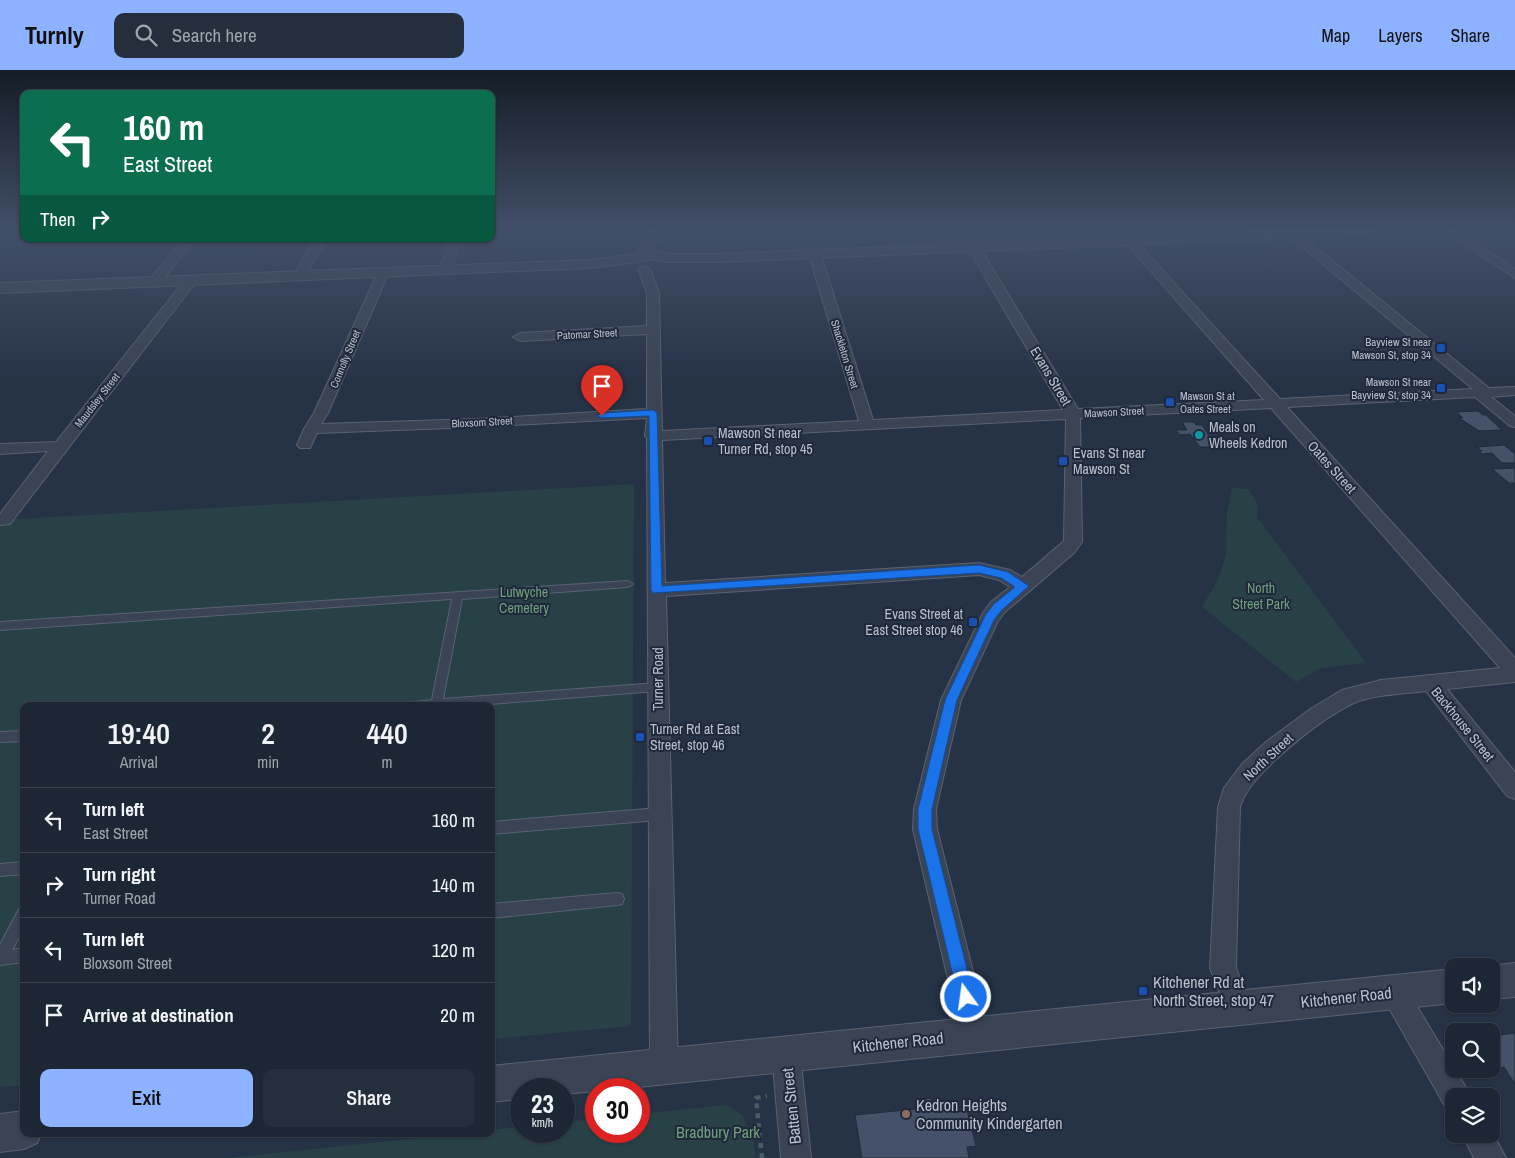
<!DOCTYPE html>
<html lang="en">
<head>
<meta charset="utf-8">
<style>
  body { margin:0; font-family:"Archivo Narrow",sans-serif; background:#252e3c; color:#f1f3f6; height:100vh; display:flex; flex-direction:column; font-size:19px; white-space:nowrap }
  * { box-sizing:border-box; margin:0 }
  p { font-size:16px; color:#a0a5ac }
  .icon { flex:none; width:28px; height:28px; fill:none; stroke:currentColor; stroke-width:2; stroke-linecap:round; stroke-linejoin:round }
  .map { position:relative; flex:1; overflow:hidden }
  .panel { position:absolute; left:20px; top:632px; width:475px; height:435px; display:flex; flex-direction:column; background:#1c2634; border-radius:10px; box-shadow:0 1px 4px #0004,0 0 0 1px #3a434f }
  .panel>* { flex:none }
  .banner { position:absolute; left:20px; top:20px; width:475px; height:152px; border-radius:10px; box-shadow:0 1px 4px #0004,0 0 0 1px #3a434f; background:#0b6e4f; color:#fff; overflow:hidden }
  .tools { position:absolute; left:1445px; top:888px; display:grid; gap:10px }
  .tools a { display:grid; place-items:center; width:55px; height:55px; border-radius:10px; background:#1c2634; box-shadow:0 1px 4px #0004,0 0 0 1px #3a434f; font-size:25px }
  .speed { position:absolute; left:510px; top:1008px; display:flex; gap:10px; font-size:25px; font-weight:700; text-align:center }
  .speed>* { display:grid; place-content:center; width:65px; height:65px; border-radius:50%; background:#1c2634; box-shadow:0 1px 4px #0004,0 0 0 1px #3a434f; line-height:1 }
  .speed small { font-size:12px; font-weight:400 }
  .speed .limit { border:8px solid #d22; background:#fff; color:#111 }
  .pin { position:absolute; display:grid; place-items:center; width:42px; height:42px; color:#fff; margin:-51px -21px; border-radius:50% 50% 50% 0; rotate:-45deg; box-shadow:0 0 5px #0007 }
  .pin .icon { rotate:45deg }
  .me { position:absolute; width:55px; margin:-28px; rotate:346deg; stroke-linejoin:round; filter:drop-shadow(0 0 4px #0008) }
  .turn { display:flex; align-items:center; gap:18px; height:105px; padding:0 20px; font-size:22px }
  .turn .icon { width:65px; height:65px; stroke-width:2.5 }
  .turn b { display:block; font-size:35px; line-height:42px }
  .then { display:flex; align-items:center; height:48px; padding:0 20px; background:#0003; gap:10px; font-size:19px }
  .eta { display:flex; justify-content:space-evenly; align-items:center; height:85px; text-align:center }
  .eta b { font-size:30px; font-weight:600; line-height:35px }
  .cta { display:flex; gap:10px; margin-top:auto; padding:10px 20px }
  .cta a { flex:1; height:58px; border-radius:10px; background:#8db2ff; color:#111; font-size:20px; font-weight:600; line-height:58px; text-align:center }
  .cta a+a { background:#252e3c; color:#f1f3f6 }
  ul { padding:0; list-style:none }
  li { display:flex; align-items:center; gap:15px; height:65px; padding:0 20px; border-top:1px solid #3a434f }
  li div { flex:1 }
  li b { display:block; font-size:19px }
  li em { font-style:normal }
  header { display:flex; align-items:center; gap:30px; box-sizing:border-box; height:70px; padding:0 25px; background:#8db2ff; color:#111 }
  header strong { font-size:24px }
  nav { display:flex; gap:28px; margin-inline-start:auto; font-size:18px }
  .search { width:350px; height:45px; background:#252e3c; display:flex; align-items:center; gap:12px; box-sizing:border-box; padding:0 18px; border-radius:10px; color:#a0a5ac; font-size:19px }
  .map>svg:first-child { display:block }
</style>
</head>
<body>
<header>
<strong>Turnly</strong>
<div class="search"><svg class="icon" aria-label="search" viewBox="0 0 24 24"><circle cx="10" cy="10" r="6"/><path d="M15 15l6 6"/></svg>Search here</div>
<nav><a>Map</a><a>Layers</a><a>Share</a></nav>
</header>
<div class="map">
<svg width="1515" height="1088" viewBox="0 0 1515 1088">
  <rect width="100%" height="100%" fill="#263246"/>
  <path fill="#284147" d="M 634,414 L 631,956 L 491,969 L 491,636 L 24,636 L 24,1015 L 0,1017 L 0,450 Z
    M 1232,418 L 1249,419 L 1258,435 L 1257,447 L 1366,593 L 1321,598 L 1296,612 L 1202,537 L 1218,510 L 1226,484 L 1227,442 Z
    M 727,1035 L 743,1046 L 754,1072 L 755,1088 L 227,1088 L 456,1064 L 491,1064 L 491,1060 L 521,1057 L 521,1061 L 564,1061 L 564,1052 L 596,1049 L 596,1061 L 639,1061 L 639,1044 Z"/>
  <path fill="#445168" stroke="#212b3d" d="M 1478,341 L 1483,345 L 1486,345 L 1502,360 L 1479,361 L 1459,348 L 1463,348 L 1457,342 Z
    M 1182,352 L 1194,352 L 1196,355 L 1202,355 L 1216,377 L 1200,377 L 1190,364 L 1180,365 L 1176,360 L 1187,360 Z
    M 1504,375 L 1515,384 L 1515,393 L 1502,393 L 1492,383 L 1482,384 L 1479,381 L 1482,381 L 1477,377 Z
    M 1515,398 L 1515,413 L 1509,413 L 1492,399 Z
    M 1515,963 L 1515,1014 L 1504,997 L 1498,998 L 1491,987 L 1491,980 L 1493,979 L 1491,966 Z
    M 931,1028 L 933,1037 L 957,1034 L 958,1042 L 967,1040 L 976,1076 L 967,1077 L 969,1088 L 862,1088 L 855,1045 L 916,1039 L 915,1030 Z"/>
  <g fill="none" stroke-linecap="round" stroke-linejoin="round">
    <defs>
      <path id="service" d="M 628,511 L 633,514 L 628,517 L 462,529 L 443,629 L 658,613 L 662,614 L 663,617 L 662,620 L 658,621 L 463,636 L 403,636 L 404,633 L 432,630 L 452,529 L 0,560 L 0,552 Z
        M 24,661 L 24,671 L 0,672 L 0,662 Z
        M 659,738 L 663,740 L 665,744 L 663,748 L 659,750 L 491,764 L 491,752 Z
        M 24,792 L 24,804 L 0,806 L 0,794 Z
        M 617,823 L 622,824 L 624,829 L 622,834 L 617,835 L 491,848 L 491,834 Z
        M 24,838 L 24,858 L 12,880 L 24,878 L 24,892 L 0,895 L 0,875 L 19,839 Z"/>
      <path id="minor" d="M 1292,161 L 1297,162 L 1489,318 L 1515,317 L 1515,325 L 1491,327 L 1515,346 L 1515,357 L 1510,356 L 1475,327 L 1287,337 L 1515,588 L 1515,612 L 1447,619 L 1515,702 L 1515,729 L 1507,726 L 1426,621 C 1403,624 1376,624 1354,633 C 1324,646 1248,705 1240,737 L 1236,898 L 1252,939 L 1248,948 L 1239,952 L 1230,948 L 1210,898 L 1218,737 L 1224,718 L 1242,694 L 1266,672 L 1312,638 L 1342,620 L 1381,610 L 1500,598 L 1271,338 L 1080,348 L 1082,472 L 1074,483 L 1005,542 L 998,551 L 961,630 L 936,739 L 937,759 L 989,965 L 985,975 L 975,979 L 965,975 L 961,965 L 913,759 L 914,739 L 941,630 L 983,543 L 991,532 L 1010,517 L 999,510 L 979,505 L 666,526 L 678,996 L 674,1006 L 664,1010 L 654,1006 L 650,996 L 647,368 L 645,366 L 647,348 L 477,357 L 317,363 L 310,378 L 300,378 L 297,375 L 304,359 L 314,343 L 379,200 L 383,198 L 389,202 L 328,343 L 321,354 L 477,349 L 647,339 L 647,264 L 520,271 L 513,267 L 520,263 L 647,256 L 647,223 L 638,199 L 644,196 L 650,199 L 659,223 L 662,361 L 859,351 L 809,185 L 815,182 L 821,185 L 873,350 L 1063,340 L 968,178 L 974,175 L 980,178 L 1078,339 L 1264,330 L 1126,173 L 1124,171 L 1130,168 L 1134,169 L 1280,329 L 1473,319 L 1289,166 L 1288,164 ZM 1066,349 L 1064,471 L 1022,507 L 1010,500 L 979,493 L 665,513 L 662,370 Z
        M 1445,161 L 1457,161 L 1515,199 L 1515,208 Z
        M 184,169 L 196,169 L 158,215 L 150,215 L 148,212 L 150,209 Z
        M 315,169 L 327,169 L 303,209 L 295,209 L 293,206 Z
        M 450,169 L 462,169 L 451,200 L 445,204 L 439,200 Z
        M 191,206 L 197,210 L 195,213 L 10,454 L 0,455 L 0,444 L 48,381 L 0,384 L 0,374 L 56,372 L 187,207 Z
        M 1394,909 L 1403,913 L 1465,1016 L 1469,1026 L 1454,1026 L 1454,1040 L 1445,1036 L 1385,931 L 1381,922 L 1385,913 Z
        M 786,970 L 796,974 L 800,984 L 811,1088 L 781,1088 L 772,984 L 776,974 Z
        M 1491,1060 L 1506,1088 L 1474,1088 L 1462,1064 L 1491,1064 Z"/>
      <path id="tertiary" d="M 645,161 L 659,161 L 653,180 L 668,184 L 719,184 L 1266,161 L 1374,161 L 1367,165 L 719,192 L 667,192 L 653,189 L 639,192 L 589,198 L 0,223 L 0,213 L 589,190 L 638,184 Z
        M 1515,893 L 1515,927 L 1491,929 L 1491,896 L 1489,896 Z
        M 1454,899 L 1454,933 L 619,1019 L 596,1019 L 596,1021 L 564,1024 L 564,1019 L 521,1019 L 521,1029 L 491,1032 L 491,996 Z
        M 24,1041 L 24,1064 L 41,1064 L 37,1073 L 24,1079 L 0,1082 L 0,1044 Z"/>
    </defs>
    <use href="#service" stroke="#596272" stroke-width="2"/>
    <use href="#minor" stroke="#596272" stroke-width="2"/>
    <use href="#tertiary" stroke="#596272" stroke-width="2"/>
    <path stroke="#465e62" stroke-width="4.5" stroke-dasharray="5 5" stroke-linecap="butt" d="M 762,1088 L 756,1028 L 767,1026"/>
    <use href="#service" fill="#3a4455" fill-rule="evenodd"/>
    <use href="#minor" fill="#3a4455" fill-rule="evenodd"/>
    <use href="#tertiary" fill="#3a4455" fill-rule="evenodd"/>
  </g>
  <linearGradient id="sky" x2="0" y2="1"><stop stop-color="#151c26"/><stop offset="0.51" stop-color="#414f68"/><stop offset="1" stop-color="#414f68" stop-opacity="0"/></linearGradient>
  <rect width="1515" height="313" fill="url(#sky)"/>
  <path fill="#1a73e8" stroke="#114b97" d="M 653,340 L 657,343 L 662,516 L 979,495 L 1008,502 L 1029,516 L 1002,540 L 994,550 L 957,630 L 932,739 L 932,759 L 974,927 L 971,933 L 966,935 L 960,933 L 958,927 L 918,759 L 918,739 L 945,630 L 986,544 L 994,534 L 1015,517 L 1001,508 L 979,503 L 653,523 L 651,520 L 649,346 L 602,348 L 597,346 L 602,343 Z"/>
  <g fill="#1a4fb4" stroke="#1f293b" stroke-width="2">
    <rect x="1436" y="273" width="10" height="10" rx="2.5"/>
    <rect x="1436" y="313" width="10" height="10" rx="2.5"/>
    <rect x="1165" y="327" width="10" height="10" rx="2.5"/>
    <rect x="703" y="366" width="10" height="10" rx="2.5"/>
    <rect x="1058" y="386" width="10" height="10" rx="2.5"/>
    <rect x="968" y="547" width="10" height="10" rx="2.5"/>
    <rect x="635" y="662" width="10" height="10" rx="2.5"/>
    <rect x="1138" y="916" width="10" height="10" rx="2.5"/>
  </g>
  <circle fill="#0f9aa8" stroke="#1f293b" stroke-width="2" cx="1199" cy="365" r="5"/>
  <circle fill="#8d6e63" stroke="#1f293b" stroke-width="2" cx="906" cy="1044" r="5"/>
  <g text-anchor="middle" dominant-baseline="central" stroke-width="4" stroke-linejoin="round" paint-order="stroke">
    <g font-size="11" fill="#b8c0ce" stroke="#1f293b">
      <text transform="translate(587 264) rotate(-3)">Patomar Street</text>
      <text transform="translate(845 284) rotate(73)">Shackleton Street</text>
      <text transform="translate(345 289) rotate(-67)">Connolly Street</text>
      <text transform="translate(97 330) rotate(-52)">Maudsley Street</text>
      <text transform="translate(1114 342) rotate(-3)">Mawson Street</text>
      <text transform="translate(482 352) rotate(-3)">Bloxsom Street</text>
    </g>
    <g font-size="11" fill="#b8c0ce" stroke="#1f293b" text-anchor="end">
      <text x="1431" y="272">Bayview St near<tspan x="1431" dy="13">Mawson St, stop 34</tspan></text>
      <text x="1431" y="312">Mawson St near<tspan x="1431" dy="13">Bayview St, stop 34</tspan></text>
      <text x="1180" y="326" text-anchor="start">Mawson St at<tspan x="1180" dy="13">Oates Street</tspan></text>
    </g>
    <g font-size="14" fill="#b8c0ce" stroke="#1f293b">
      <text transform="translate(1051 306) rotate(59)">Evans Street</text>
      <text transform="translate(1332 397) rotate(48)">Oates Street</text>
      <text transform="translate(658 609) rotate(-90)">Turner Road</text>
      <text transform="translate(1463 654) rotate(51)">Backhouse Street</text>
      <text transform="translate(1268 687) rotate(-43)">North Street</text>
    </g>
    <g font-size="14" fill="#b8c0ce" stroke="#1f293b" text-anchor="start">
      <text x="1209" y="357">Meals on<tspan x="1209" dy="16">Wheels Kedron</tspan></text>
      <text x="718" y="363">Mawson St near<tspan x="718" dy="16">Turner Rd, stop 45</tspan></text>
      <text x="1073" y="383">Evans St near<tspan x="1073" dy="16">Mawson St</tspan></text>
      <text x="963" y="544" text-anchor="end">Evans Street at<tspan x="963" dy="16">East Street stop 46</tspan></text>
      <text x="650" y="659">Turner Rd at East<tspan x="650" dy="16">Street, stop 46</tspan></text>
    </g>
    <g font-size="14" fill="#6ea17c" stroke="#1f293b">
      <text x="1261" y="518">North<tspan x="1261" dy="16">Street Park</tspan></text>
      <text x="524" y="522">Lutwyche<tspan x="524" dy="16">Cemetery</tspan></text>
    </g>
    <g font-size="16" fill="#b8c0ce" stroke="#1f293b" text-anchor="start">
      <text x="1153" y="912">Kitchener Rd at<tspan x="1153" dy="18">North Street, stop 47</tspan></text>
      <text x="916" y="1035">Kedron Heights<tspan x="916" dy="18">Community Kindergarten</tspan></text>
    </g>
    <g font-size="16" fill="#b8c0ce" stroke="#1f293b">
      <text transform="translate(1346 927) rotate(-6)">Kitchener Road</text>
      <text transform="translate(898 972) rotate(-6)">Kitchener Road</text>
      <text transform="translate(791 1036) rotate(-96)">Batten Street</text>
    </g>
    <g font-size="16" fill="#6ea17c" stroke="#1f293b">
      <text x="718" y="1062">Bradbury Park</text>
    </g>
  </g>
</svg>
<div class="tools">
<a><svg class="icon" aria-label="sound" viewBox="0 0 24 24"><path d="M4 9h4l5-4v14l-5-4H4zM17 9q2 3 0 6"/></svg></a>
<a><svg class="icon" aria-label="search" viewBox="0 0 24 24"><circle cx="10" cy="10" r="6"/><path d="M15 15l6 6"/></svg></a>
<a><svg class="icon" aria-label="layers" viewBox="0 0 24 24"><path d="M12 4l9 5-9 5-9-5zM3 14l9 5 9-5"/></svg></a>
</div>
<div class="speed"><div>23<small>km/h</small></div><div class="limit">30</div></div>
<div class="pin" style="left:602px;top:346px;background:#d93025"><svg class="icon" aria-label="arrive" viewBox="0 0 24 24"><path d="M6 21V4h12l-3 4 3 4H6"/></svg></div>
<svg class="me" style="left:966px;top:927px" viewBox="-20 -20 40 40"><circle r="17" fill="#1a73e8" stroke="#fff" stroke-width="3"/><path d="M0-11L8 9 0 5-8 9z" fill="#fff"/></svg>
<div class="banner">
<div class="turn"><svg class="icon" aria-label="left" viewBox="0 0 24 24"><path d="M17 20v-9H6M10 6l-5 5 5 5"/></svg><div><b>160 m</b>East Street</div></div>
<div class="then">Then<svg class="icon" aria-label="right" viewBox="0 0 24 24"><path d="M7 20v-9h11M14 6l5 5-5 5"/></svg></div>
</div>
<section class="panel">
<div class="eta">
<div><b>19:40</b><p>Arrival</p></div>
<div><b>2</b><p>min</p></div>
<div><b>440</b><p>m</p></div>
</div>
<ul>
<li><svg class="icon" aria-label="left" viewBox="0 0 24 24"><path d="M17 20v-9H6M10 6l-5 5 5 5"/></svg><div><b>Turn left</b><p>East Street</p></div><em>160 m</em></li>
<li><svg class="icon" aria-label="right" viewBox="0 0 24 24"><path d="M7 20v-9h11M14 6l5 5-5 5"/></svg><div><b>Turn right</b><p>Turner Road</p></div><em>140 m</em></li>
<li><svg class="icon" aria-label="left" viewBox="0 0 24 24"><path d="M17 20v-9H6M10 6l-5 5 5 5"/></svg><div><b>Turn left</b><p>Bloxsom Street</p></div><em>120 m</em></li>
<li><svg class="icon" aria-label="arrive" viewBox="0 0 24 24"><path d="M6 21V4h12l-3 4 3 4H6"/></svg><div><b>Arrive at destination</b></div><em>20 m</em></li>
</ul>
<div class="cta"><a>Exit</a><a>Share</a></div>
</section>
</div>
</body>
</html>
